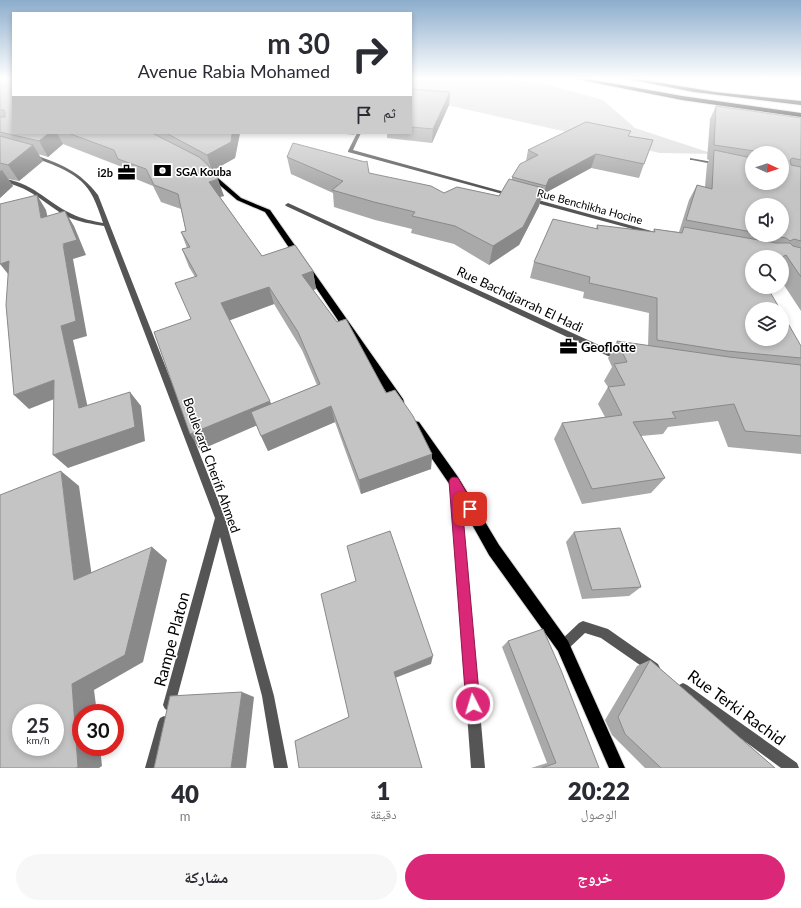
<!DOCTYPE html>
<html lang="ar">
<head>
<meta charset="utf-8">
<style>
  body { margin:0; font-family:Lato,"Noto Naskh Arabic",sans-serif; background:#f7f7f7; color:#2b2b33; direction:rtl; height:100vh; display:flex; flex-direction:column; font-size:15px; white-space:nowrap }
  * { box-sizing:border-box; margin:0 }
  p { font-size:13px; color:#7c7c81 }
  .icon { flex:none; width:22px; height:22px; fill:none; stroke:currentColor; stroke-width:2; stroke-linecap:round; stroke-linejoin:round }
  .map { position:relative; height:768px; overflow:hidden; direction:ltr }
  .panel { display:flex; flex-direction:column; background:#fff; flex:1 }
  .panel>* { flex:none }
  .guide { position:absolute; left:12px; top:12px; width:400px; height:122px; border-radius:0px; box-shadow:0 2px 6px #0003; direction:rtl; background:#fff; color:#2b2b33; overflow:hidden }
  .needle { width:26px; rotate:93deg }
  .controls { position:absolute; left:745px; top:146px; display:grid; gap:8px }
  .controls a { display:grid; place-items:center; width:44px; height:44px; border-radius:50%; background:#fff; box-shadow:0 2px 6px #0003; font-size:20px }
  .speed { position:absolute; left:12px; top:704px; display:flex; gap:8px; font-size:20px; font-weight:700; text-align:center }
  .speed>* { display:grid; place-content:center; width:52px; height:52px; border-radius:50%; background:#fff; box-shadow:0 2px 6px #0003; line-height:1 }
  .speed small { font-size:10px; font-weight:400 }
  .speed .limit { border:6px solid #d22; background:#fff; color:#111 }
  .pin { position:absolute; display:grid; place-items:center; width:34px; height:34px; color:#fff; margin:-17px; border-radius:8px; box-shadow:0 2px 6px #0006 }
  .me { position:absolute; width:44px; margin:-22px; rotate:355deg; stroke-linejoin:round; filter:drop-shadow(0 0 3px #0008) }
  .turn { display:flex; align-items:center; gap:14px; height:84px; padding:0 16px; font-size:18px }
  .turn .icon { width:52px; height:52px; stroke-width:2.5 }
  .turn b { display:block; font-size:28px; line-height:34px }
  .then { display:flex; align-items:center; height:38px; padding:0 16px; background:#0003; gap:8px; font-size:15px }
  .eta { display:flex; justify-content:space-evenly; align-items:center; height:68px; text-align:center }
  .eta b { font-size:24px; font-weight:800; line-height:28px }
  .action { display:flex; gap:8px; margin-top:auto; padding:8px 16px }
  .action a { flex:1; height:46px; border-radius:24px; background:#db2777; color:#fff; font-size:16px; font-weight:800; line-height:46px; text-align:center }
  .action a+a { background:#f7f7f7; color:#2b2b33 }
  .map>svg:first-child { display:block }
</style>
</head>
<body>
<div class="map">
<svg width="801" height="768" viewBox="0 0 801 768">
  <rect width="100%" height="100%" fill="#fff"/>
  <path fill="#dcdcdc" d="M 411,79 L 502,79 L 542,83 L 603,100 L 635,128 L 714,154 L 660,153 L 411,97 Z"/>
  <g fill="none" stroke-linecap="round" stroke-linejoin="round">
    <defs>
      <path id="primary" d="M 207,172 L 211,172 L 241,198 L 270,210 L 403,399 L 404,402 L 403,405 L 399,406 L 395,405 L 265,212 L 237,200 L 207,174 Z
        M 415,421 L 419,422 L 458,477 L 499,545 L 568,641 L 625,768 L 609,768 L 558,651 L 489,555 L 450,485 L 411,428 L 410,425 L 411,422 Z"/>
      <path id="trunk" d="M 576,79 L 588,79 L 682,96 L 801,113 L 801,117 L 682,100 Z
        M 627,79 L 638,79 L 715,92 L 801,101 L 801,105 L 694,92 Z"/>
    </defs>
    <use href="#primary" stroke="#dbdbdb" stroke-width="2"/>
    <use href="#trunk" stroke="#dbdbdb" stroke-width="2"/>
    <path fill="#555" fill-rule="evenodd" d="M 357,133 L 361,133 L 353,150 L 515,195 L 510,196 L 348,152 L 348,151 Z
      M 29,154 L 33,154 C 60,164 80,171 98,195 L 225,518 L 274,696 L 288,768 L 274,768 L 262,696 L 220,537 L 175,705 L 173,709 L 169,711 L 165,709 L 163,705 L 215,518 L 104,226 C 92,224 79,222 68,217 C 44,204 29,185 0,182 L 0,178 C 33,182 45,201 72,214 C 82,219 93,221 103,223 C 100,214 97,205 93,197 C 82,173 52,164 29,156 Z
      M 690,158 L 718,163 L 720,164 L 718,165 L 692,160 L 690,160 Z
      M 531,198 L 655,232 L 656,233 L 653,235 L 651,234 L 529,201 L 528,200 Z
      M 288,203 L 612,351 L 621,352 L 625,355 L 621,358 L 608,356 L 286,206 L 285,205 Z
      M 455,480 L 458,481 L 460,484 L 485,768 L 471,768 L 450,484 L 452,481 Z
      M 583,621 L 608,629 L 658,664 L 660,668 L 658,672 L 654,674 L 650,672 L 601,638 L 585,633 L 567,650 L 563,652 L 559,650 L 557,646 L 559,642 L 579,623 Z
      M 683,683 L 687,685 L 797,763 L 799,768 L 781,768 L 679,693 L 677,689 L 679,685 Z
      M 164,716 L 168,718 L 170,722 L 159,768 L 145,768 L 158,722 L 160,718 Z"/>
    <use href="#primary" fill="#000" fill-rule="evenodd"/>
    <use href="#trunk" fill="#000" fill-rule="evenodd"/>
  </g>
  <path fill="#a9a9a9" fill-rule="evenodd" d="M 0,79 L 13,133 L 240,133 L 235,158 L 212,171 L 224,196 L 220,197 L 262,256 L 313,271 L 316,289 L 313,290 L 386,393 L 432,454 L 431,469 L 361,494 L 335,422 L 268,451 L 256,425 L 200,450 L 191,319 L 195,277 L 189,267 L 182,249 L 187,248 L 181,232 L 186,231 L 181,209 L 161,202 L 153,186 L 126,175 L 122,167 L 63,144 L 48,157 L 38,154 L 43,161 L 19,181 L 8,179 L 13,186 L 0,198 ZM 274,304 L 302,350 L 317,385 L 271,404 L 229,320 Z
    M 411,89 L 450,92 L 449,105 L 432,143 L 387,138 L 387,133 L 411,133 Z
    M 716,106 L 801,118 L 801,311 L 782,282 L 782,257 L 752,287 L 801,346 L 801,454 L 728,447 L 718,421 L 668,427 L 663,434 L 641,436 L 665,478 L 651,493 L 582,504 L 554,439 L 562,423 L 605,417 L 598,404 L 608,387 L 604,381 L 612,367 L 608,358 L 617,341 L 648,346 L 649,313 L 583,298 L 584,292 L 530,278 L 534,262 L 596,229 L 597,225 L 653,232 L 654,229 L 679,232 L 689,200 L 697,185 L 705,187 L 707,164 L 709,160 L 707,159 L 710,119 ZM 752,153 L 782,153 L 752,183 ZM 752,205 L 782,235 L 752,235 Z
    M 338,133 L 356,133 L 354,135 Z
    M 629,136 L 644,164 L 639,178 L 591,168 L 545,193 L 542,200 L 541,199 L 539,206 L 519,245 L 489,265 L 454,244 L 411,233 L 412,229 L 375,220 L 334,207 L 333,193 L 291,174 L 287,157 L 369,173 L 444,193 L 499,196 L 512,180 L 512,177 L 526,161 L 528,150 Z
    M 574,532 L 641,587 L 629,596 L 582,599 L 566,542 Z
    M 508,641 L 599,768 L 531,768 L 547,763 L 502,647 Z
    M 650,660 L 775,768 L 645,768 L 612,735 L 605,720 L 637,666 Z"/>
  <path fill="#898989" d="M 450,92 L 449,105 L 432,143 L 433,129 Z
    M 49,133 L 57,133 L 63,144 L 48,157 L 39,141 Z
    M 232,133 L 240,133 L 235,158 L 212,171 L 207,155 Z
    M 33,145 L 43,161 L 19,181 L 8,165 Z
    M 596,154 L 591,168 L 545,193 L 542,200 L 546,186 L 549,179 Z
    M 2,170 L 13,186 L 0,198 L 0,171 Z
    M 218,179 L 224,196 L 214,198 L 209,182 Z
    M 543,188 L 539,206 L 519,245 L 489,265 L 493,246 Z
    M 37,195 L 46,210 L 51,233 L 41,218 Z
    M 65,211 L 74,226 L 86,255 L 73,259 L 87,336 L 73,340 L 91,422 L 79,408 L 61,326 Z
    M 9,261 L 12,279 L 0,264 Z
    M 313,271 L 316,289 L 306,292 L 302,275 Z
    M 269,287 L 274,304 L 228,321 L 221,303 Z
    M 54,380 L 67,394 L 29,409 L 14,395 Z
    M 130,392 L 141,406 L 145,441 L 68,468 L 53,455 Z
    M 270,401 L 276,417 L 200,450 L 190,434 Z
    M 331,406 L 335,422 L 268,451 L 261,436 Z
    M 432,454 L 431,469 L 361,494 L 359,480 Z
    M 61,471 L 79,486 L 94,591 L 74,580 Z
    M 152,547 L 167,560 L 143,662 L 94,690 L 97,713 L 81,713 L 81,747 L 100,747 L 102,766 L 99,768 L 76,768 L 72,684 Z
    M 433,656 L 431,664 L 395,678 L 394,672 Z
    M 242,692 L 254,697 L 246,768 L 231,768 Z"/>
  <path fill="#c4c4c4" stroke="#898989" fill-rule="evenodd" d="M 0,79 L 13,79 L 13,133 L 49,133 L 39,141 L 0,132 L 0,117 L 5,117 L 5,112 L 4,110 L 0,110 Z
    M 411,89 L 450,92 L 433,129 L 411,127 Z
    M 716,106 L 801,118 L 801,160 L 792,158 L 790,160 L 791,165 L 801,167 L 801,241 L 794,239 L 790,241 L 786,238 L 767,235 L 782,235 L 782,205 L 752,205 L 752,232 L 686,220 L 697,185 L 712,189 L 714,150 L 752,158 L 752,183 L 782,183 L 782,153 L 761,153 L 761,152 L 714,145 Z
    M 586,122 L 631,131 L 628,136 L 653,140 L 644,164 L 596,154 L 549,179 L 546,186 L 512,177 L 520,164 L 538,155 L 528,150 Z
    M 68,133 L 152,133 L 199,157 L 207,164 L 218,179 L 209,182 L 262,256 L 295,245 L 313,271 L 302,275 L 337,322 L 346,319 L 386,393 L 395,390 L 413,416 L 432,454 L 359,480 L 331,406 L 261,436 L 251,412 L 320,384 L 298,332 L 269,287 L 221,303 L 270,401 L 190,434 L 154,332 L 191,319 L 175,283 L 197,276 L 182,249 L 190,247 L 181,232 L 186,231 L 178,194 L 154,185 L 146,169 L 118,159 L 114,150 Z
    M 166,133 L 232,133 L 231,142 L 207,155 Z
    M 0,136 L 33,145 L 8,165 L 0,163 Z
    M 293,143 L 365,162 L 367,161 L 369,173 L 431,186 L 444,193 L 457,187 L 499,196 L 509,179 L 543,188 L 523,227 L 493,246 L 455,226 L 412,216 L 415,212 L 374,202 L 332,190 L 343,181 L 287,157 Z
    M 37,195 L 41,218 L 65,211 L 77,240 L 63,244 L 76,321 L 61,326 L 79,408 L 130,392 L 135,427 L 53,455 L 54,380 L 14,395 L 6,305 L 9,261 L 0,264 L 0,204 Z
    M 553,219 L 598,229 L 597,225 L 655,232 L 654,229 L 682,233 L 684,227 L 776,243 L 790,243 L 793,246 L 801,248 L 801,277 L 786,255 L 782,257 L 752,257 L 752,287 L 767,287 L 780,309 L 752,309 L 752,339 L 782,339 L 782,313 L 801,346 L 801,358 L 727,351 L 657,340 L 657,298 L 589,283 L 590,277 L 534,262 Z
    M 617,341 L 729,357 L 801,365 L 801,436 L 745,431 L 734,404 L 672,412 L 676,418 L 633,422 L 665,478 L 592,489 L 562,423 L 622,415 L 608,387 L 625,385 L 614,364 L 627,362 Z
    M 61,471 L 74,580 L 152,547 L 125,655 L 72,684 L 78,767 L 76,768 L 0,768 L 0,495 ZM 21,713 L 55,713 L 55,747 L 21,747 Z
    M 620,528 L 641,587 L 592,590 L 574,532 Z
    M 390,531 L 433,656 L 394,672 L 422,768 L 299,768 L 295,741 L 349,717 L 321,594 L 356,581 L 347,546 Z
    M 543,629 L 561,670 L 599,768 L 542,768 L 556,763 L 508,641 Z
    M 650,660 L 775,768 L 661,768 L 625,734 L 618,717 Z
    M 242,692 L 231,768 L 154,768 L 170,696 Z"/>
  <linearGradient id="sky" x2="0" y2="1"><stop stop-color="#8cadcc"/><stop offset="0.42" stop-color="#fff"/><stop offset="1" stop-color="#fff" stop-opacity="0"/></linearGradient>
  <rect width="801" height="187" fill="url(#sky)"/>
  <path fill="#db2777" stroke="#8e194d" d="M 454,477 L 458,478 L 476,509 L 474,512 L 470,514 L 466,512 L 462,504 L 480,704 L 478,709 L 473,711 L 468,709 L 466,704 L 449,481 L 451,478 Z"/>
  <defs>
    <symbol id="bank-bare" viewBox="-9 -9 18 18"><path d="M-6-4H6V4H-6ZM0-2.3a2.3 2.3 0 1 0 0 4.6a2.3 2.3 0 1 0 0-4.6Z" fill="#000" stroke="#fff" stroke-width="2.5" paint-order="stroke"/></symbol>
    <symbol id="office-bare" viewBox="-9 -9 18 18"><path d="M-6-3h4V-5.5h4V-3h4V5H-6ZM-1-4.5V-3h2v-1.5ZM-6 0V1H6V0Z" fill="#000" stroke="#fff" stroke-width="2.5" paint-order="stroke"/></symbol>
  </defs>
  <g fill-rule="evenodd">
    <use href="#bank-bare" x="150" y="158" width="25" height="25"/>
    <use href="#office-bare" x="114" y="160" width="25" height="25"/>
    <use href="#office-bare" x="556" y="334" width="25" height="25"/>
  </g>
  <g text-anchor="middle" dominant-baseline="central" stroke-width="3" stroke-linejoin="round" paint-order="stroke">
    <g font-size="11" font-weight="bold" fill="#000" stroke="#fff" text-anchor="start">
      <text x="176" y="171">SGA Kouba</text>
      <text x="113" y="172" text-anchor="end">i2b</text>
    </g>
    <g font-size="11" fill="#000" stroke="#fff">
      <text transform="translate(590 206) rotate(15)">Rue Benchikha Hocine</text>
    </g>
    <g font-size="13" fill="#000" stroke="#fff">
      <text transform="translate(520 299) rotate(25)">Rue Bachdjarrah El Hadi</text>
      <text transform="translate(212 465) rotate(70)">Boulevard Cherifi Ahmed</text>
    </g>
    <g font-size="13" font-weight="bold" fill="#000" stroke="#fff" text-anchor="start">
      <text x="581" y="347">Geoflotte</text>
    </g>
    <g font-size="16" fill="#000" stroke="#fff">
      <text transform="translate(171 639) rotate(-75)">Rampe Platon</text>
      <text transform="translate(737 707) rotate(36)">Rue Terki Rachid</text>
    </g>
  </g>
</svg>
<div class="controls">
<a><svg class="needle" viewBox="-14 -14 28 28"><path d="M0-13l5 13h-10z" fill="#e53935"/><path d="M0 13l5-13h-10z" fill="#7c7c81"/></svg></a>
<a><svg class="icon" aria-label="sound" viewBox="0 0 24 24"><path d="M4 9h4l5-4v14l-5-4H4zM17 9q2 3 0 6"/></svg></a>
<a><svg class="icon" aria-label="search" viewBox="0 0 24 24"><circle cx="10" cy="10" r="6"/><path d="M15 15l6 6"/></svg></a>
<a><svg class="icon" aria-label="layers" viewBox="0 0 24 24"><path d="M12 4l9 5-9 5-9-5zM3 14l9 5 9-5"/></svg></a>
</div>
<div class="speed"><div>25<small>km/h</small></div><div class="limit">30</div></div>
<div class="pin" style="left:470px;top:509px;background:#d93025"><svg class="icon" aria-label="arrive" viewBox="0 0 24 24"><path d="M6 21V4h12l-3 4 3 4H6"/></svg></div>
<svg class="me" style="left:473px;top:704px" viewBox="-20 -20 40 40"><circle r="17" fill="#db2777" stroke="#fff" stroke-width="3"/><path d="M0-11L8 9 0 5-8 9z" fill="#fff"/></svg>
<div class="guide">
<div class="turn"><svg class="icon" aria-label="right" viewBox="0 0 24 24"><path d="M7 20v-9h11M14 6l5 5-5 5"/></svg><div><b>30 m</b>Avenue Rabia Mohamed</div></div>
<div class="then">ثم<svg class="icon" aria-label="arrive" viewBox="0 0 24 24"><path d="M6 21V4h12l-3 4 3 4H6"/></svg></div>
</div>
</div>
<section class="panel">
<div class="eta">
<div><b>20:22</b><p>الوصول</p></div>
<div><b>1</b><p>دقيقة</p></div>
<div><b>40</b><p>m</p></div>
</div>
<div class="action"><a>خروج</a><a>مشاركة</a></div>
</section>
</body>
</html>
